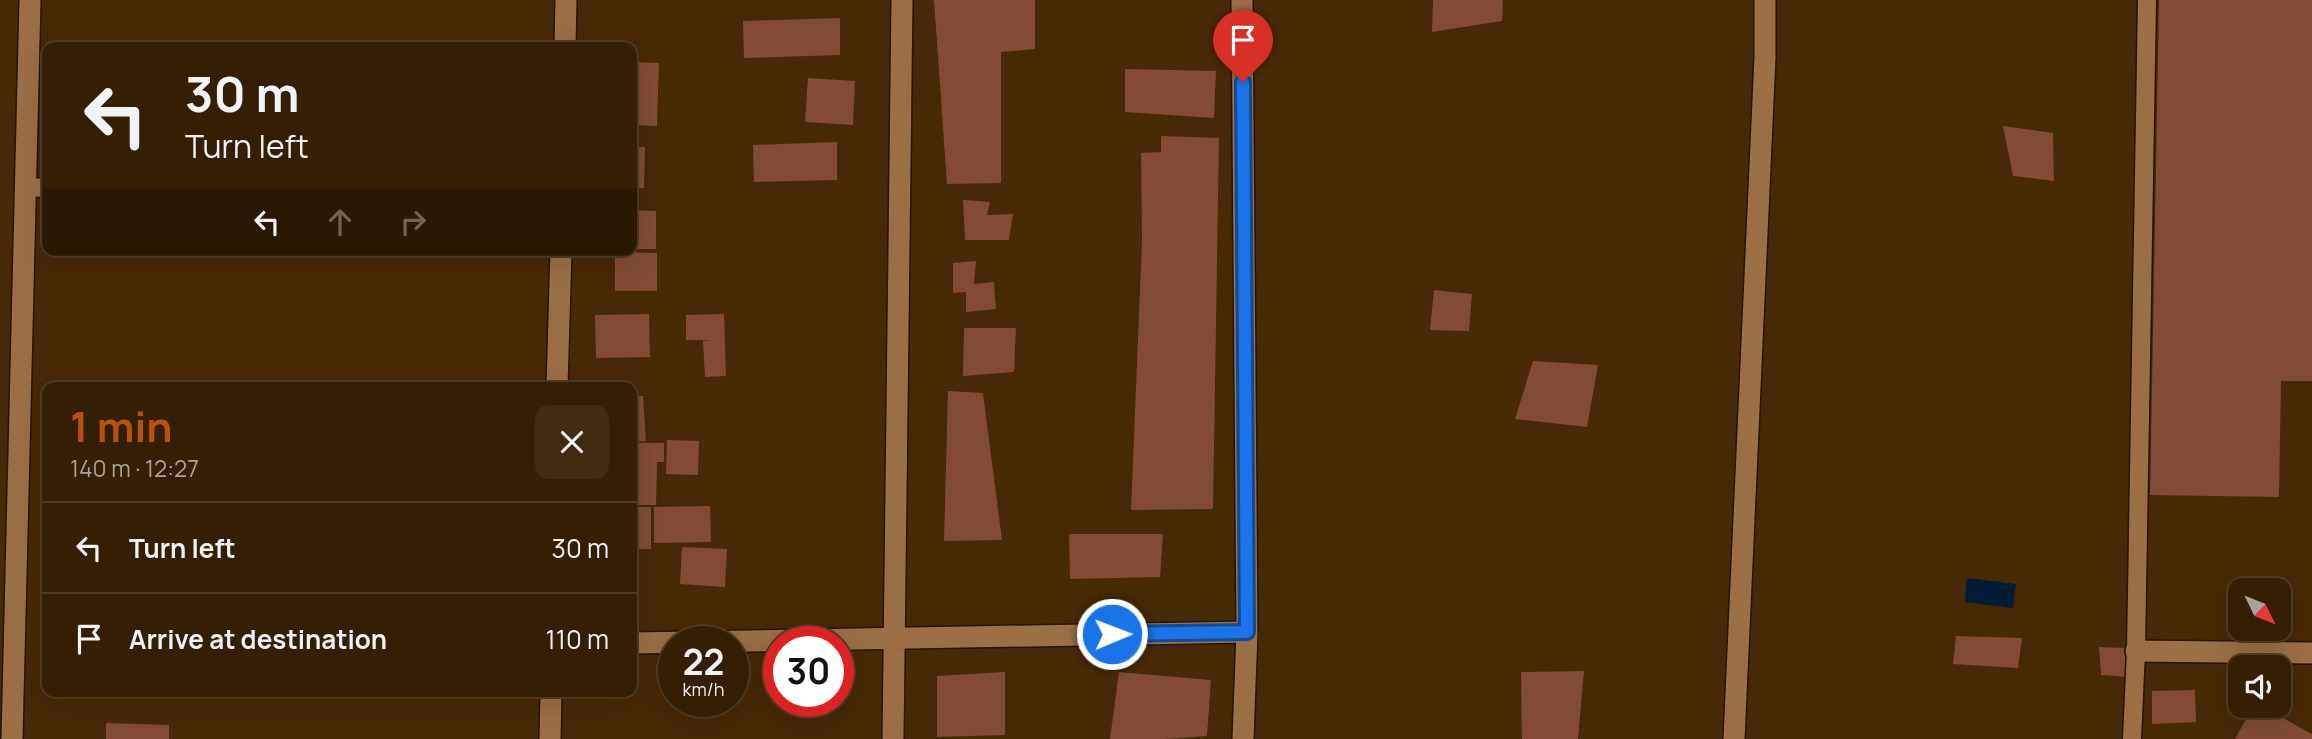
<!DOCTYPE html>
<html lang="en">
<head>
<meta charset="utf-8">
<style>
  body { margin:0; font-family:Manrope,sans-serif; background:#3f2c13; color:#f1f3f6; height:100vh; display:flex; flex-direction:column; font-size:26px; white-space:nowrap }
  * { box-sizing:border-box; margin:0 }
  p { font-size:23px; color:#a9a29a }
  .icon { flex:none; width:38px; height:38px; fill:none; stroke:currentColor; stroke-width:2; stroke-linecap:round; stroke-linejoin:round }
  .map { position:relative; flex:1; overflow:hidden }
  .side { position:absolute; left:42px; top:382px; width:595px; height:315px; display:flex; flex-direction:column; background:#341f04; border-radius:14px; box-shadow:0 7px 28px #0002,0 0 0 2px #4e3d26 }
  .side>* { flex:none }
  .guide { position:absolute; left:42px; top:42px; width:595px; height:214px; border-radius:14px; box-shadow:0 7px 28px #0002,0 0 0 2px #4e3d26; background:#341f04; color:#f1f3f6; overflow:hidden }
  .needle { width:46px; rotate:133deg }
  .tools { position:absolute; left:2228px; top:578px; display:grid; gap:14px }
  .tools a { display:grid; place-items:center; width:63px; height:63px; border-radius:14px; background:#341f04; box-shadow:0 7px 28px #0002,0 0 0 2px #4e3d26; font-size:35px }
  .speed { position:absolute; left:658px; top:626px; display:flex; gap:14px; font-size:35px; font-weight:700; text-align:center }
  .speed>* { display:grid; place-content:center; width:91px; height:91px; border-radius:50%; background:#341f04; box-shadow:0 7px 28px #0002,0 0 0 2px #4e3d26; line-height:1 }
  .speed small { font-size:18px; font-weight:400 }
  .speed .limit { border:10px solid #d22; background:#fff; color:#111 }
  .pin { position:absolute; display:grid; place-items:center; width:60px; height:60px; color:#fff; margin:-72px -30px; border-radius:50% 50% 50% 0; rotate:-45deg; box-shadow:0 0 7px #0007 }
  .pin .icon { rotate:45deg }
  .me { position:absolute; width:77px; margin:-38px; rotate:89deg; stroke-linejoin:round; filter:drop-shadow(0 0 5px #0008) }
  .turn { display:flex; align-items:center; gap:24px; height:147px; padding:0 28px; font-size:32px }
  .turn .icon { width:91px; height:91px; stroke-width:2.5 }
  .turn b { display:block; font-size:49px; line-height:60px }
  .lanes { display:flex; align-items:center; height:66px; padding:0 28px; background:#0003; justify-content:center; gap:35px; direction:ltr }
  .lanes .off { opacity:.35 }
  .round { display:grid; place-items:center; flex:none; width:74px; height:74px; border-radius:14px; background:#3f2c13 }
  .headline { display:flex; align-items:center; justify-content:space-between; height:119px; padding:0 28px }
  h1 { font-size:42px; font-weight:700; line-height:52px; color:#b45309 }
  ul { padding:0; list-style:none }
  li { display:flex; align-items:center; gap:21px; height:91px; padding:0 28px; border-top:2px solid #4e3d26 }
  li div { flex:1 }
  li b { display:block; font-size:26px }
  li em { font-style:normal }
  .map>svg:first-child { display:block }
</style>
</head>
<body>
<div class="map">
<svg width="2312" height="739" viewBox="0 0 2312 739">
  <rect width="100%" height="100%" fill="#462905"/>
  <path fill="#001d35" d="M 1967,578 L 2016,584 L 2013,608 L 1965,602 Z"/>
  <path fill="#814c33" d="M 934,0 L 1035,0 L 1035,49 L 1001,52 L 1001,183 L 947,184 Z
    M 1433,0 L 1503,0 L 1502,21 L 1432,32 Z
    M 2159,0 L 2312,0 L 2312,381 L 2281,381 L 2279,497 L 2150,495 Z
    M 840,18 L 840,55 L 744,58 L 743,21 Z
    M 632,62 L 659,63 L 657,126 L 632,125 Z
    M 1125,69 L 1216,71 L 1214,118 L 1125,112 Z
    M 808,78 L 855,81 L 853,125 L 805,122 Z
    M 2003,126 L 2053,133 L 2054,181 L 2013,176 Z
    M 1161,136 L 1219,138 L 1213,509 L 1131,510 L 1142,241 L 1141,153 L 1161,152 Z
    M 837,142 L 837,180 L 754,182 L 753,145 Z
    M 632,147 L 645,147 L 644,188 L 632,188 Z
    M 963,200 L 990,202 L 987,215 L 1013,214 L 1009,240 L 965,240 Z
    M 632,210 L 656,211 L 656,249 L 632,249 Z
    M 615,252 L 657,253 L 657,291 L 615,291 Z
    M 976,261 L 974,284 L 994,282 L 996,309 L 966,312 L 966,292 L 953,293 L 953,263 Z
    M 1434,290 L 1472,294 L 1469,331 L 1430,330 Z
    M 649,314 L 650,357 L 596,358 L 595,315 Z
    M 724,314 L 726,376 L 705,377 L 703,341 L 711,340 L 686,340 L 686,315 Z
    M 964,328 L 1016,328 L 1014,372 L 963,376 Z
    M 1533,361 L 1598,365 L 1587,427 L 1515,419 Z
    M 948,391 L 983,393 L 1002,540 L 944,541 Z
    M 632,396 L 643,396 L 646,441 L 632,442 Z
    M 667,440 L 699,441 L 698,475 L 666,474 Z
    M 632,443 L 664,443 L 664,462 L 657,462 L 656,505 L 632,505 Z
    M 710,506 L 711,542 L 654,543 L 654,507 Z
    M 632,507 L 651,507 L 651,549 L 632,549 Z
    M 1069,534 L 1163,534 L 1160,577 L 1070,579 Z
    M 682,547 L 727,549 L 725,587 L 680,584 Z
    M 1956,636 L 2022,638 L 2018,668 L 1953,664 Z
    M 2099,647 L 2128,648 L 2127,677 L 2101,675 Z
    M 1584,671 L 1578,739 L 1522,739 L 1521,672 Z
    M 1005,672 L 1005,735 L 937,737 L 937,676 Z
    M 1119,672 L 1211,680 L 1207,736 L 1166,739 L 1110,739 Z
    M 2195,690 L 2196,722 L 2152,724 L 2152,691 Z
    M 2254,705 L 2259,705 L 2312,734 L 2312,739 L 2235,739 Z
    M 106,723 L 169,725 L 169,739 L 106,739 Z"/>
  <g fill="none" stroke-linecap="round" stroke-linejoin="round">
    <defs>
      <path id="lane" d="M 25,187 L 47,188
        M 2132,739 L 2136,651 L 2147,0"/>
      <path id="street" d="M 1242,0 L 1247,632 L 1243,739
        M 565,47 L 566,0
        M 557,387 L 561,250
        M 632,643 L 1247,632
        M 2136,651 L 2312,653
        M 12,739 L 30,0
        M 550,739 L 551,691
        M 893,739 L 902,0
        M 1734,739 L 1765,57 L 1765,0"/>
    </defs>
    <use href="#lane" stroke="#271300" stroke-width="21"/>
    <use href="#street" stroke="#271300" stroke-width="24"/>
    <use href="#lane" stroke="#9a6f44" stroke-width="18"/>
    <use href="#street" stroke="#9a6f44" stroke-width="21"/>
  </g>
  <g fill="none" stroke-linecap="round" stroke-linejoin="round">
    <defs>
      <path id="route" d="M 1112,634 L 1247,632 L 1243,82"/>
    </defs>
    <use href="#route" stroke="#114b97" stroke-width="18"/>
    <use href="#route" stroke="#1a73e8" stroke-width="12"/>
  </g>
</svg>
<div class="tools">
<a><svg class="needle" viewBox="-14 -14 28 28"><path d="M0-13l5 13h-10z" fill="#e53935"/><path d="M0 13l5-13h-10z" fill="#a9a29a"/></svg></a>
<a><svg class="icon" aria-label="sound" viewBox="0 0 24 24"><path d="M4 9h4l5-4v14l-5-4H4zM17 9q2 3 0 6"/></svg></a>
</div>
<div class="speed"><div>22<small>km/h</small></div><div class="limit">30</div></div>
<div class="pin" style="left:1243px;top:82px;background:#d93025"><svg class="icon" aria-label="arrive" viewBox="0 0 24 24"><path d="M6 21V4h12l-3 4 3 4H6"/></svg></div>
<svg class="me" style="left:1112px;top:634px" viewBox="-20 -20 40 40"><circle r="17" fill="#1a73e8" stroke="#fff" stroke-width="3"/><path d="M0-11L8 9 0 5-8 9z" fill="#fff"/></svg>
<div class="guide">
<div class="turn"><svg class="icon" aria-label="left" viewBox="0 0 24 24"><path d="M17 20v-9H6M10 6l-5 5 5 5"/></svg><div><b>30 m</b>Turn left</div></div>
<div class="lanes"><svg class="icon" aria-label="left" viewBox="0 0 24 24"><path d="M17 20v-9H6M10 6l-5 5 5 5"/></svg><svg class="icon off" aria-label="ahead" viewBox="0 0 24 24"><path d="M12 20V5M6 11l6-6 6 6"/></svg><svg class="icon off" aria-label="right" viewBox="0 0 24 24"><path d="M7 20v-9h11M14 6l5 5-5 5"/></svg></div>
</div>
<section class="side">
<div class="headline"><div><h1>1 min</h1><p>140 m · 12:27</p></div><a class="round"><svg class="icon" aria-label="close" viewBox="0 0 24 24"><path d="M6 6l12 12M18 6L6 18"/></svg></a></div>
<ul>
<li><svg class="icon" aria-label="left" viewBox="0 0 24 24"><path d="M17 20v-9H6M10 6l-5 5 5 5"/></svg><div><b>Turn left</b></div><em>30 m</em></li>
<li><svg class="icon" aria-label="arrive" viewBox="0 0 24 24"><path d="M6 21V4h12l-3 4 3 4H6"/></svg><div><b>Arrive at destination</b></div><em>110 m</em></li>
</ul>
</section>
</div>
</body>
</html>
